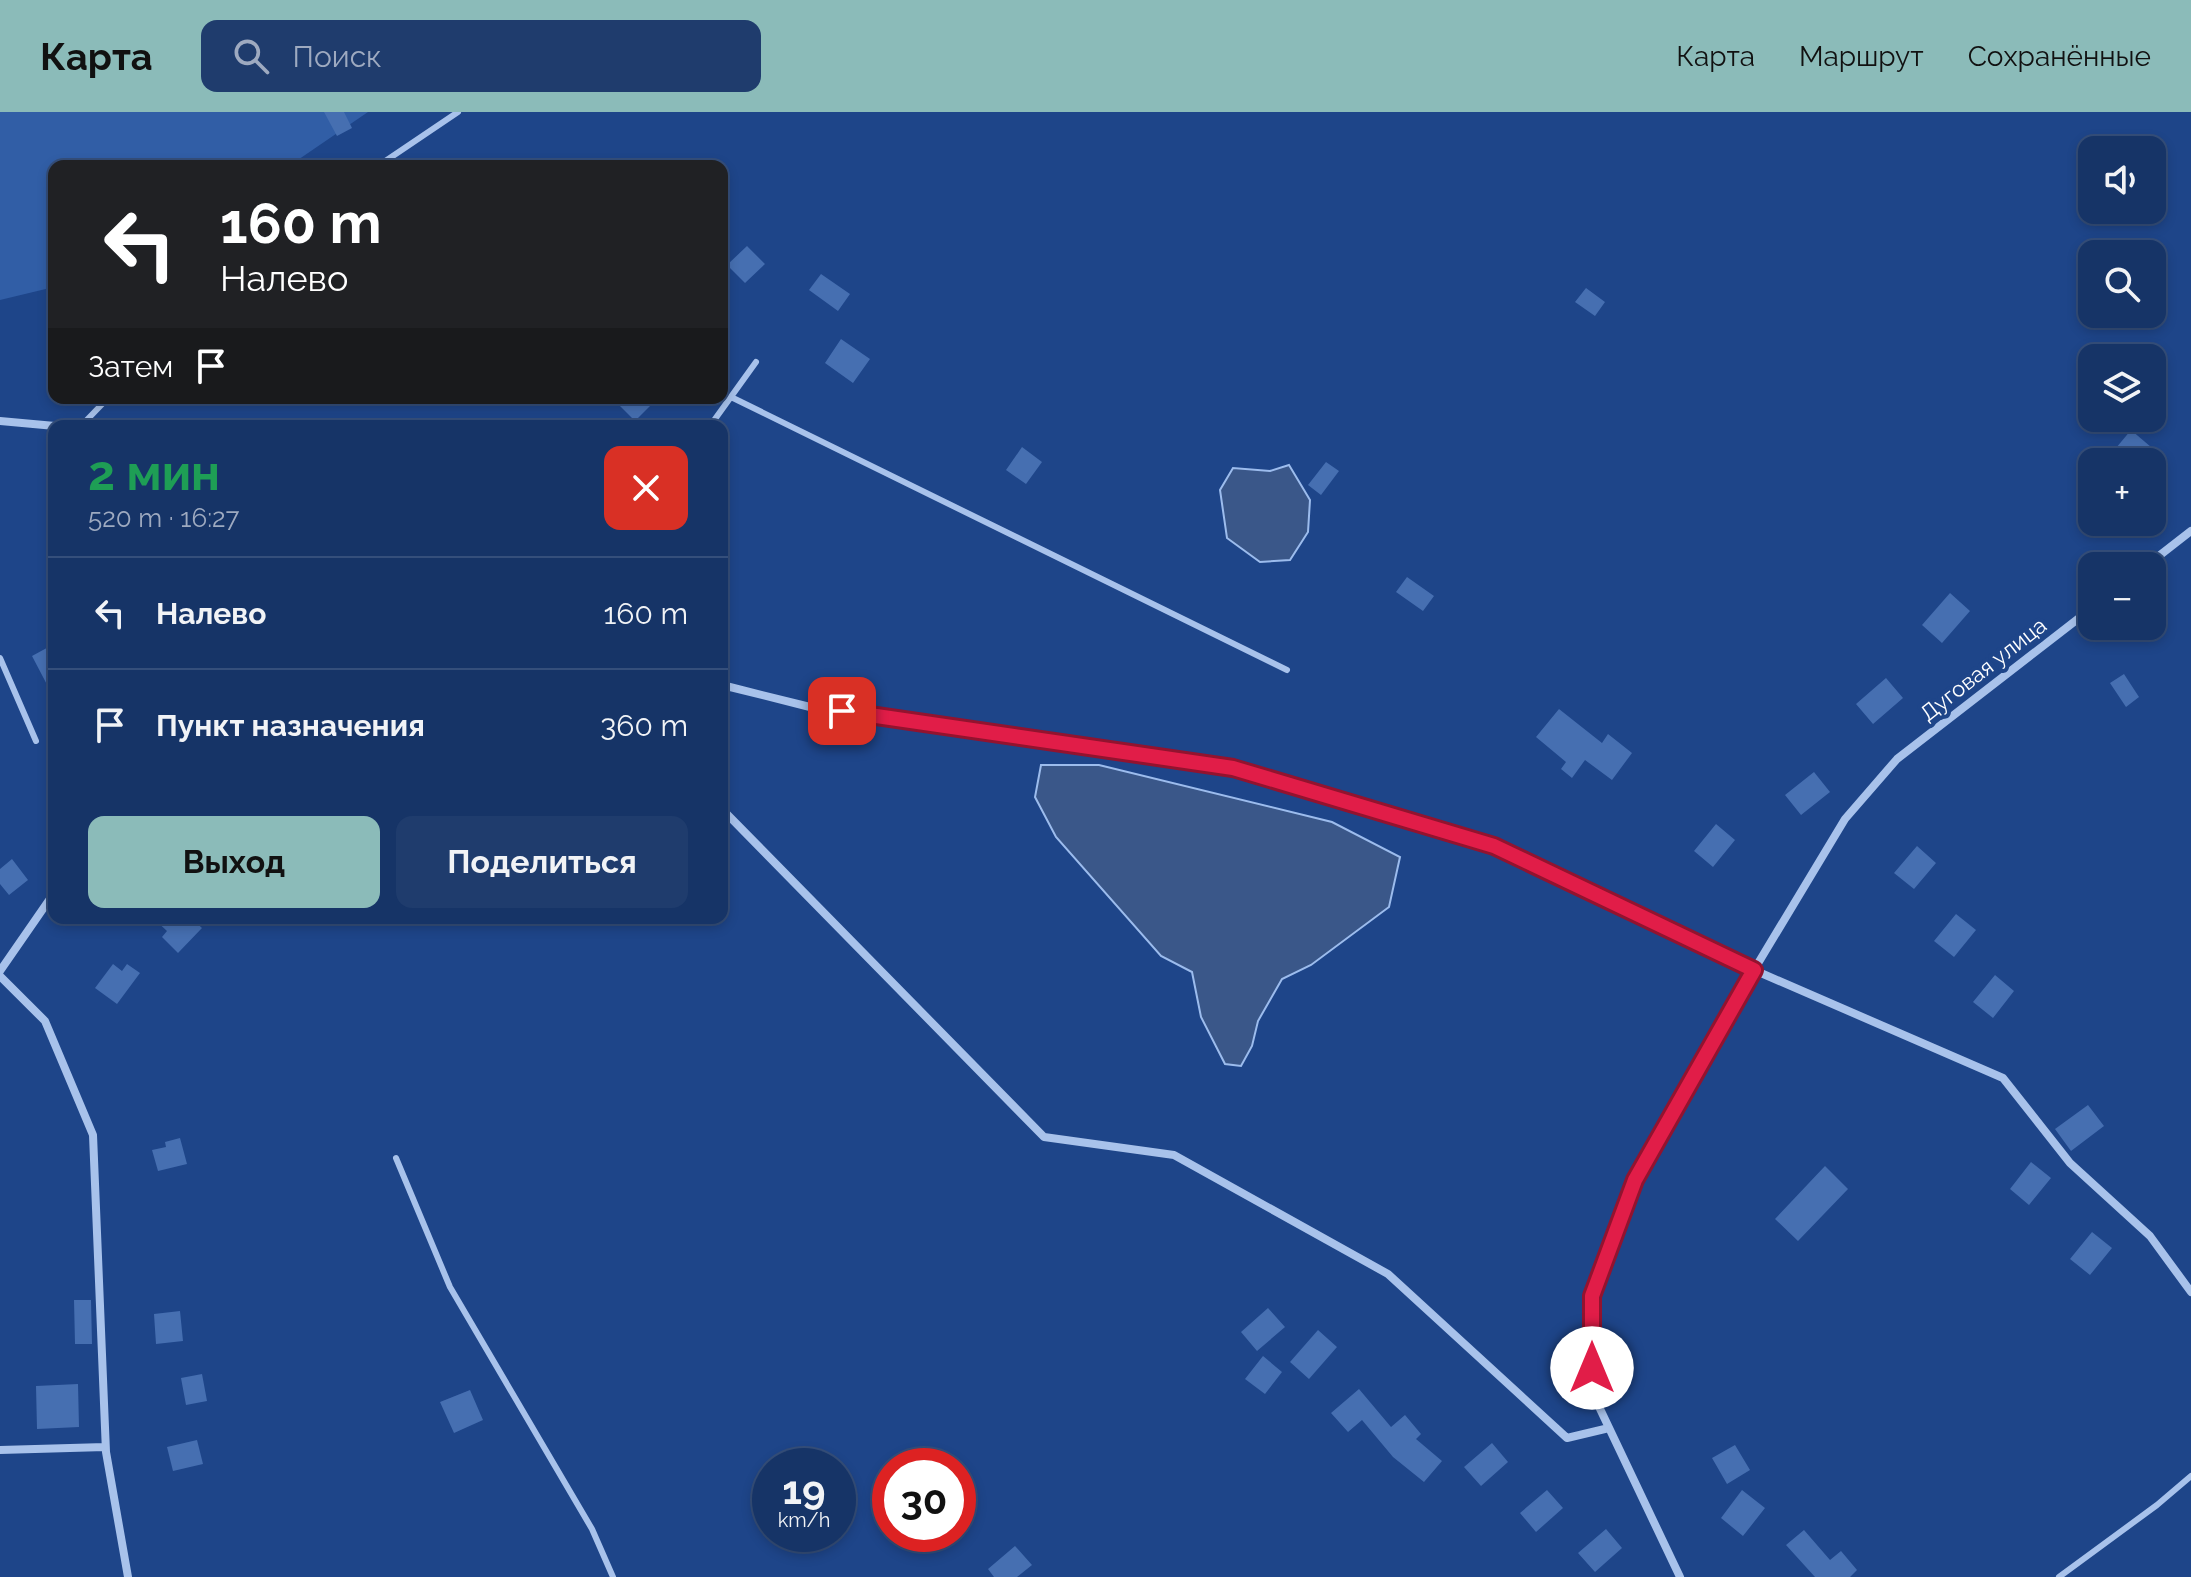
<!DOCTYPE html>
<html lang="ru">
<head>
<meta charset="utf-8">
<style>
  body { margin:0; font-family:Raleway,sans-serif; background:#1f3c6d; color:#f1f3f6; height:100vh; display:flex; flex-direction:column; font-size:30px; white-space:nowrap }
  * { box-sizing:border-box; margin:0 }
  p { font-size:26px; color:#9eaac0 }
  .icon { flex:none; width:44px; height:44px; fill:none; stroke:currentColor; stroke-width:2; stroke-linecap:round; stroke-linejoin:round }
  .map { position:relative; flex:1; overflow:hidden }
  .sheet { position:absolute; left:48px; top:308px; width:680px; height:504px; display:flex; flex-direction:column; background:#163467; border-radius:16px; box-shadow:0 4px 12px #0003,0 0 0 2px #354f7b }
  .sheet>* { flex:none }
  .banner { position:absolute; left:48px; top:48px; width:680px; height:244px; border-radius:16px; box-shadow:0 4px 12px #0003,0 0 0 2px #354f7b; background:#202124; color:#fff; overflow:hidden }
  .tools { position:absolute; left:2078px; top:24px; display:grid; gap:16px }
  .tools a { display:grid; place-items:center; width:88px; height:88px; border-radius:16px; background:#163467; box-shadow:0 4px 12px #0003,0 0 0 2px #354f7b; font-size:40px }
  .speed { position:absolute; left:752px; top:1336px; display:flex; gap:16px; font-size:40px; font-weight:700; text-align:center }
  .speed>* { display:grid; place-content:center; width:104px; height:104px; border-radius:50%; background:#163467; box-shadow:0 4px 12px #0003,0 0 0 2px #354f7b; line-height:1 }
  .speed small { font-size:20px; font-weight:400 }
  .speed .limit { border:12px solid #d22; background:#fff; color:#111 }
  .pin { position:absolute; display:grid; place-items:center; width:68px; height:68px; color:#fff; margin:-34px; border-radius:16px; box-shadow:0 4px 12px #0006 }
  .me { position:absolute; width:88px; margin:-44px; rotate:0deg; stroke-linejoin:round; filter:drop-shadow(0 0 6px #0008) }
  .turn { display:flex; align-items:center; gap:28px; height:168px; padding:0 40px; font-size:36px }
  .turn .icon { width:104px; height:104px; stroke-width:2.5 }
  .turn b { display:block; font-size:56px; line-height:68px }
  .then { display:flex; align-items:center; height:76px; padding:0 40px; background:#0003; gap:16px; font-size:30px }
  .round { display:grid; place-items:center; flex:none; width:84px; height:84px; border-radius:16px; background:#1f3c6d }
  .summary { display:flex; align-items:center; justify-content:space-between; height:136px; padding:0 40px }
  h1 { font-size:48px; font-weight:700; line-height:60px; color:#1e9e55 }
  .cta { display:flex; gap:16px; margin-top:auto; padding:16px 40px }
  .cta a { flex:1; height:92px; border-radius:16px; background:#8bbbb9; color:#111; font-size:32px; font-weight:700; line-height:92px; text-align:center }
  .cta a+a { background:#1f3c6d; color:#f1f3f6 }
  ul { padding:0; list-style:none }
  li { display:flex; align-items:center; gap:24px; height:112px; padding:0 40px; border-top:2px solid #354f7b }
  li div { flex:1 }
  li b { display:block; font-size:30px }
  li em { font-style:normal }
  header { display:flex; align-items:center; gap:48px; box-sizing:border-box; height:112px; padding:0 40px; background:#8bbbb9; color:#111 }
  header strong { font-size:38px }
  nav { display:flex; gap:44px; margin-inline-start:auto; font-size:28px }
  .search { width:560px; height:72px; background:#1f3c6d; display:flex; align-items:center; gap:20px; box-sizing:border-box; padding:0 28px; border-radius:16px; color:#9eaac0; font-size:30px }
  .map>svg:first-child { display:block }
</style>
</head>
<body>
<header>
<strong>Карта</strong>
<div class="search"><svg class="icon" aria-label="search" viewBox="0 0 24 24"><circle cx="10" cy="10" r="6"/><path d="M15 15l6 6"/></svg>Поиск</div>
<nav><a>Карта</a><a>Маршрут</a><a>Сохранённые</a></nav>
</header>
<div class="map">
<svg width="2191" height="1465" viewBox="0 0 2191 1465">
  <rect width="100%" height="100%" fill="#1e4589"/>
  <path fill="#315ea6" d="M 0,0 L 368,0 L 289,54 L 54,54 L 54,175 L 0,188 Z"/>
  <path fill="#3a5789" stroke="#9cbced" stroke-width="2" d="M 1289,353 L 1310,388 L 1308,420 L 1290,448 L 1260,450 L 1227,426 L 1220,378 L 1233,356 L 1270,359 Z
    M 1041,653 L 1099,653 L 1332,710 L 1400,745 L 1389,795 L 1311,853 L 1282,867 L 1258,909 L 1252,934 L 1241,954 L 1225,952 L 1201,905 L 1192,860 L 1161,844 L 1056,725 L 1035,685 Z"/>
  <path fill="#466fb1" d="M 324,0 L 344,0 L 352,16 L 337,24 Z
    M 747,134 L 765,152 L 745,171 L 727,153 Z
    M 821,162 L 850,182 L 838,199 L 809,178 Z
    M 1586,176 L 1605,190 L 1595,204 L 1575,190 Z
    M 841,227 L 870,247 L 853,271 L 825,251 Z
    M 612,286 L 658,286 L 635,309 Z
    M 2131,318 L 2158,341 L 2151,350 L 2121,350 L 2111,342 Z
    M 1022,335 L 1042,350 L 1026,372 L 1006,358 Z
    M 1326,350 L 1339,359 L 1321,383 L 1308,373 Z
    M 1407,465 L 1434,484 L 1423,499 L 1396,480 Z
    M 1950,481 L 1970,499 L 1942,531 L 1922,513 Z
    M 54,532 L 54,586 L 32,544 Z
    M 2124,562 L 2139,585 L 2126,595 L 2110,571 Z
    M 1886,566 L 1903,586 L 1873,612 L 1856,592 Z
    M 1559,597 L 1602,631 L 1608,622 L 1632,641 L 1612,668 L 1585,648 L 1572,666 L 1561,657 L 1566,650 L 1536,625 Z
    M 1814,660 L 1830,680 L 1801,703 L 1785,683 Z
    M 1716,712 L 1735,728 L 1713,755 L 1694,739 Z
    M 1917,734 L 1936,751 L 1914,777 L 1894,761 Z
    M 12,747 L 28,768 L 9,783 L 0,772 L 0,757 Z
    M 1956,802 L 1976,818 L 1954,845 L 1934,829 Z
    M 153,806 L 191,806 L 202,816 L 178,841 L 162,825 L 167,819 Z
    M 113,852 L 122,859 L 127,852 L 140,861 L 117,892 L 95,876 Z
    M 1995,863 L 2014,879 L 1993,906 L 1973,890 Z
    M 2088,993 L 2104,1014 L 2071,1039 L 2055,1017 Z
    M 180,1026 L 187,1052 L 158,1059 L 152,1038 L 166,1035 L 165,1030 Z
    M 2031,1050 L 2051,1066 L 2029,1093 L 2010,1077 Z
    M 1825,1054 L 1848,1077 L 1798,1129 L 1775,1107 Z
    M 2092,1120 L 2112,1136 L 2090,1163 L 2070,1147 Z
    M 74,1188 L 91,1188 L 92,1232 L 75,1232 Z
    M 1268,1196 L 1285,1215 L 1257,1239 L 1241,1220 Z
    M 180,1199 L 183,1229 L 156,1232 L 154,1202 Z
    M 1318,1218 L 1337,1235 L 1309,1267 L 1290,1250 Z
    M 1263,1244 L 1282,1260 L 1265,1282 L 1245,1267 Z
    M 202,1262 L 207,1289 L 186,1293 L 181,1266 Z
    M 78,1272 L 79,1315 L 37,1317 L 36,1274 Z
    M 1359,1277 L 1391,1315 L 1405,1303 L 1421,1322 L 1416,1327 L 1442,1349 L 1424,1370 L 1393,1345 L 1362,1308 L 1348,1320 L 1331,1301 Z
    M 470,1278 L 483,1308 L 454,1321 L 440,1290 Z
    M 197,1328 L 203,1352 L 173,1359 L 167,1335 Z
    M 1492,1331 L 1508,1350 L 1481,1374 L 1464,1355 Z
    M 1735,1333 L 1750,1358 L 1727,1372 L 1712,1346 Z
    M 1547,1378 L 1563,1396 L 1536,1420 L 1520,1401 Z
    M 1742,1378 L 1765,1396 L 1743,1424 L 1721,1406 Z
    M 1606,1417 L 1622,1436 L 1595,1460 L 1578,1441 Z
    M 1804,1418 L 1830,1448 L 1841,1439 L 1857,1458 L 1850,1465 L 1815,1465 L 1786,1433 Z
    M 1015,1434 L 1032,1453 L 1017,1465 L 994,1465 L 988,1457 Z"/>
  <g fill="none" stroke-linecap="round" stroke-linejoin="round">
    <path stroke="#a8c2eb" stroke-width="6" d="M 378,54 L 458,0
      M 731,285 L 1287,558
      M 81,314 L 108,286
      M 710,314 L 756,250
      M 0,546 L 36,629
      M 396,1046 L 450,1175 L 592,1417 L 613,1465
      M 2059,1465 L 2157,1393 L 2191,1364"/>
    <path stroke="#a8c2eb" stroke-width="8" d="M 0,309 L 55,314
      M 2146,454 L 2191,419
      M 722,573 L 810,595 L 1233,656 L 1494,734 L 1754,858 L 2003,966 L 2070,1051 L 2150,1124 L 2191,1180
      M 722,697 L 1044,1025 L 1174,1043 L 1388,1162 L 1567,1326 L 1609,1316
      M 0,859 L 54,781
      M 0,864 L 45,909 L 93,1023 L 106,1340 L 128,1465
      M 0,1338 L 105,1335
      M 1680,1465 L 1592,1280 L 1592,1184 L 1635,1068 L 1754,858 L 1845,707 L 1897,647 L 2092,496"/>
  </g>
  <g fill="none" stroke-linecap="round" stroke-linejoin="round">
    <defs>
      <path id="route" d="M 842,599 L 1233,656 L 1494,734 L 1754,858 L 1635,1068 L 1592,1184 L 1592,1256"/>
    </defs>
    <use href="#route" stroke="#92132f" stroke-width="20"/>
    <use href="#route" stroke="#e11d48" stroke-width="14"/>
  </g>
  <g text-anchor="middle" dominant-baseline="central" stroke-width="8" stroke-linejoin="round" paint-order="stroke">
    <g font-size="22" fill="#fff" stroke="#1e4589">
      <text transform="translate(1983 557) rotate(-38)">Дуговая улица</text>
    </g>
  </g>
</svg>
<div class="tools">
<a><svg class="icon" aria-label="sound" viewBox="0 0 24 24"><path d="M4 9h4l5-4v14l-5-4H4zM17 9q2 3 0 6"/></svg></a>
<a><svg class="icon" aria-label="search" viewBox="0 0 24 24"><circle cx="10" cy="10" r="6"/><path d="M15 15l6 6"/></svg></a>
<a><svg class="icon" aria-label="layers" viewBox="0 0 24 24"><path d="M12 4l9 5-9 5-9-5zM3 14l9 5 9-5"/></svg></a>
<a>+</a>
<a>−</a>
</div>
<div class="speed"><div>19<small>km/h</small></div><div class="limit">30</div></div>
<div class="pin" style="left:842px;top:599px;background:#d93025"><svg class="icon" aria-label="arrive" viewBox="0 0 24 24"><path d="M6 21V4h12l-3 4 3 4H6"/></svg></div>
<svg class="me" style="left:1592px;top:1256px" viewBox="-20 -20 40 40"><circle r="19" fill="#fff"/><path d="M0-13L10 11 0 6-10 11z" fill="#e11d48"/></svg>
<div class="banner">
<div class="turn"><svg class="icon" aria-label="left" viewBox="0 0 24 24"><path d="M17 20v-9H6M10 6l-5 5 5 5"/></svg><div><b>160 m</b>Налево</div></div>
<div class="then">Затем<svg class="icon" aria-label="arrive" viewBox="0 0 24 24"><path d="M6 21V4h12l-3 4 3 4H6"/></svg></div>
</div>
<section class="sheet">
<div class="summary"><div><h1>2 мин</h1><p>520 m · 16:27</p></div><a class="round" style="background:#d93025;color:#fff"><svg class="icon" aria-label="close" viewBox="0 0 24 24"><path d="M6 6l12 12M18 6L6 18"/></svg></a></div>
<ul>
<li><svg class="icon" aria-label="left" viewBox="0 0 24 24"><path d="M17 20v-9H6M10 6l-5 5 5 5"/></svg><div><b>Налево</b></div><em>160 m</em></li>
<li><svg class="icon" aria-label="arrive" viewBox="0 0 24 24"><path d="M6 21V4h12l-3 4 3 4H6"/></svg><div><b>Пункт назначения</b></div><em>360 m</em></li>
</ul>
<div class="cta"><a>Выход</a><a>Поделиться</a></div>
</section>
</div>
</body>
</html>
